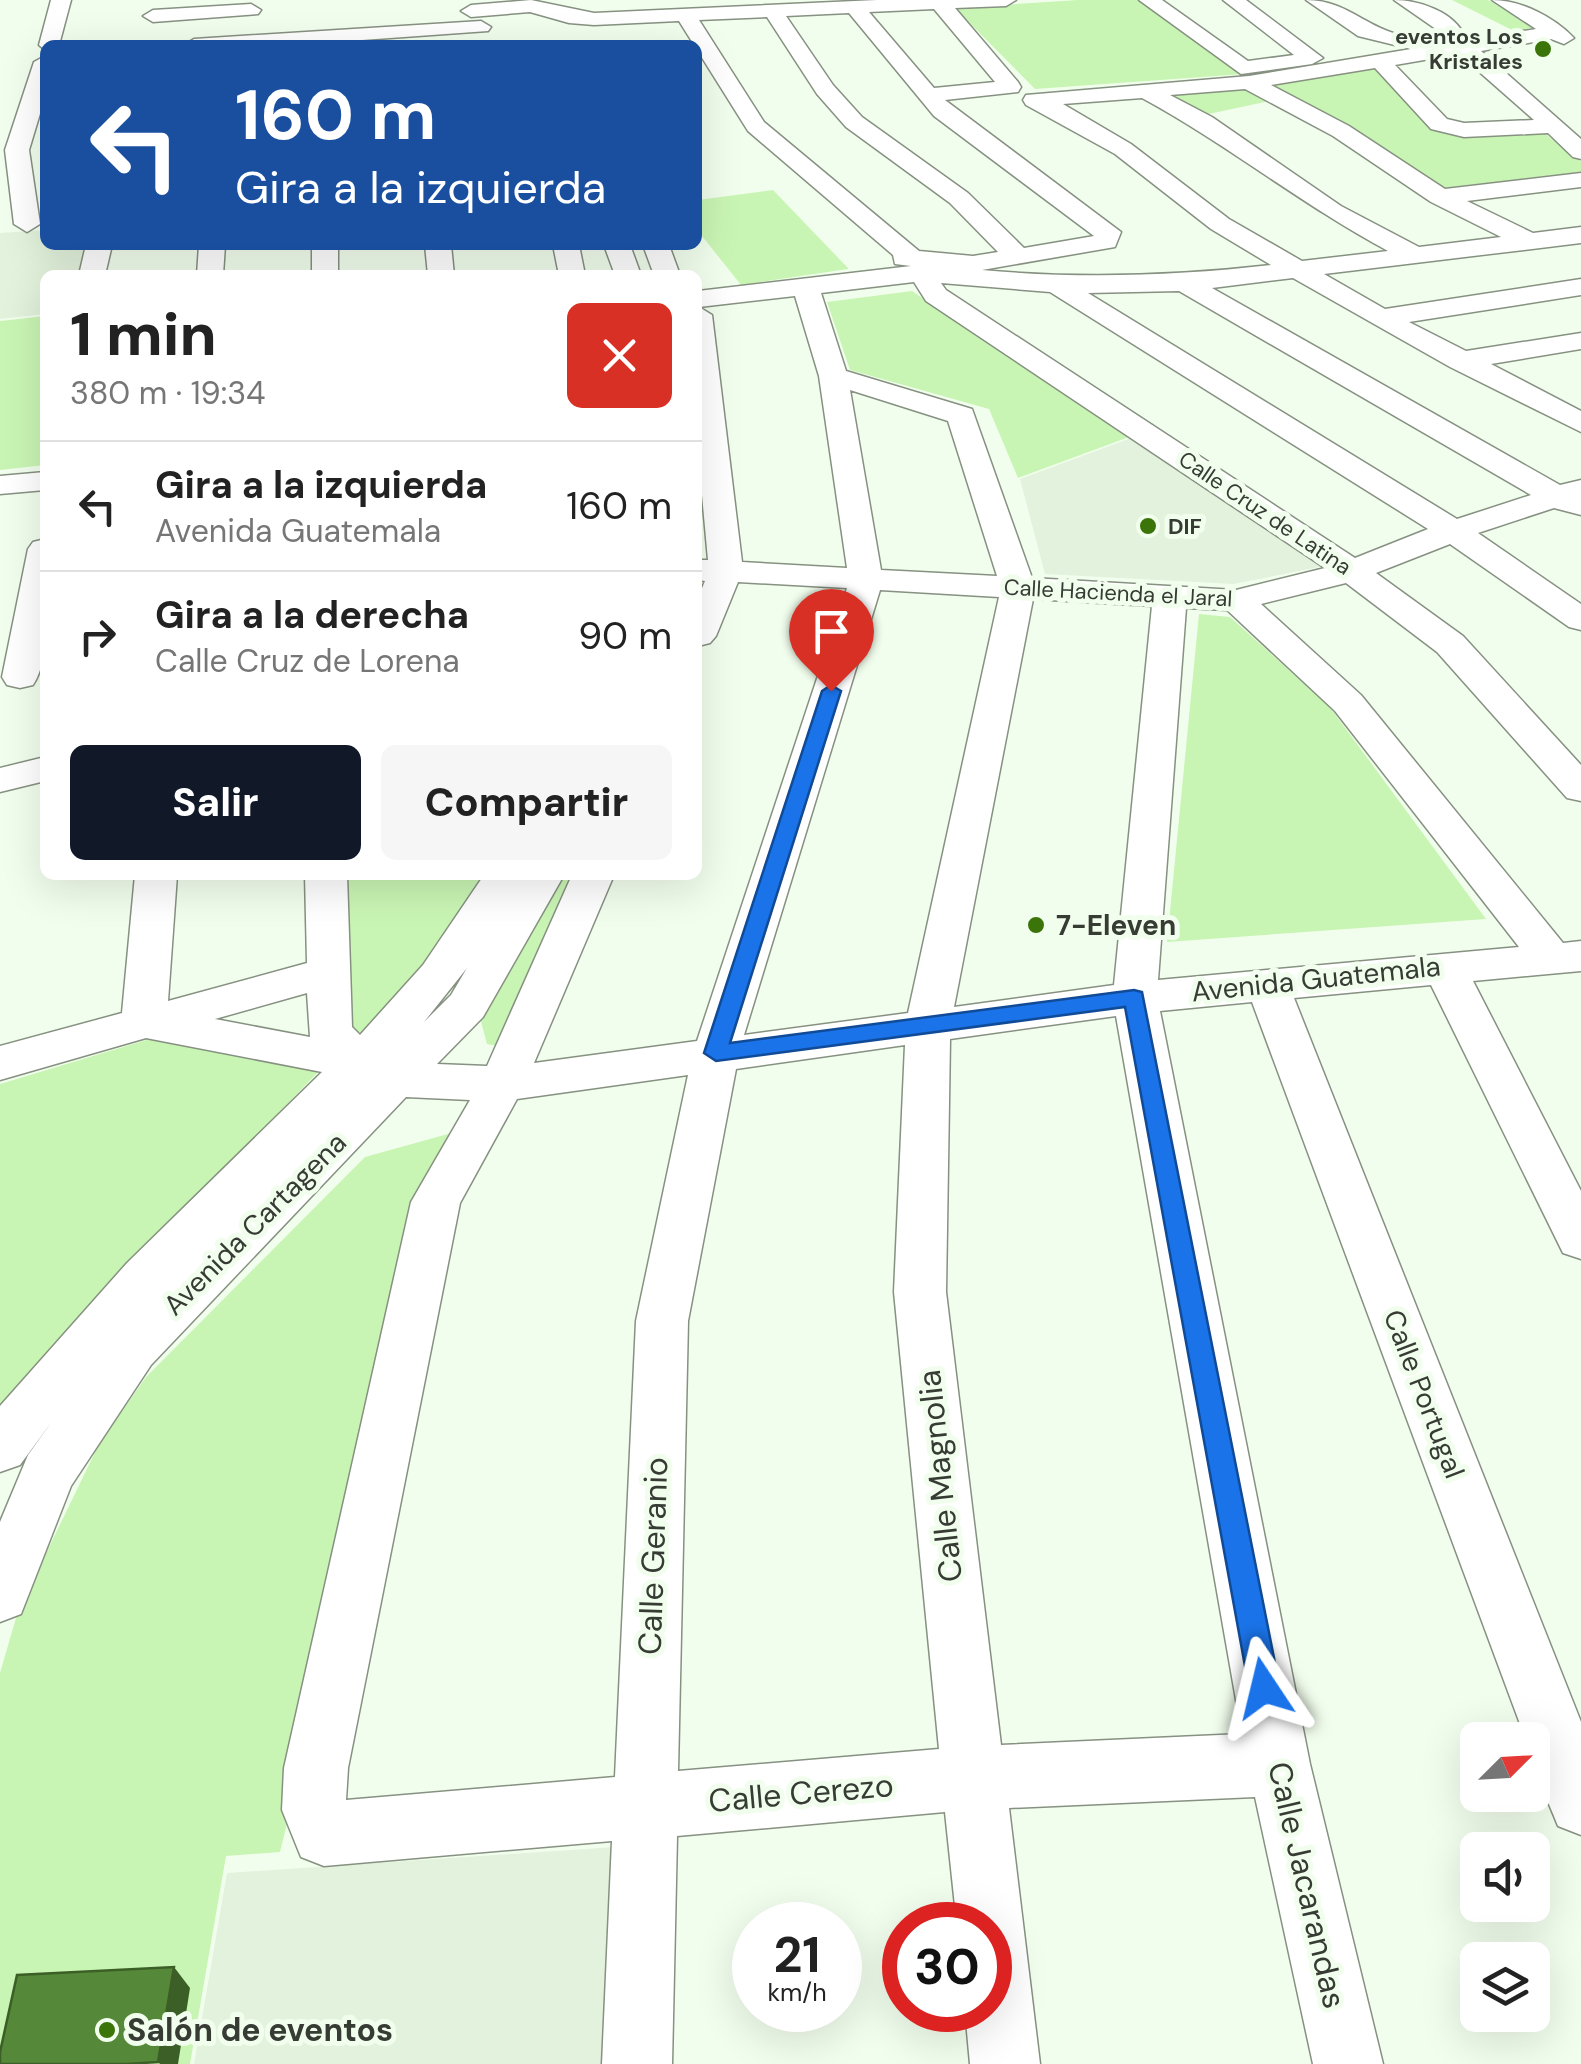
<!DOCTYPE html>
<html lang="es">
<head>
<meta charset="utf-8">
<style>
  body { margin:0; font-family:"DM Sans",sans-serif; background:#f6f6f6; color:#222; height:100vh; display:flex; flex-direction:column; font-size:38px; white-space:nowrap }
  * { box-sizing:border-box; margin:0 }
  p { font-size:32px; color:#767676 }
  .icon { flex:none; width:55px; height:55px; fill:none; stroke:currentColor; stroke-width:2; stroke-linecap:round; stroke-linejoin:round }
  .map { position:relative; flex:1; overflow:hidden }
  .panel { position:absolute; left:40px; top:270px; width:662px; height:610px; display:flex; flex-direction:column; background:#fff; border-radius:15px; box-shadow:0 10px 40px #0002 }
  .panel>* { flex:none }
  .top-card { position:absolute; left:40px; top:40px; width:662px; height:210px; border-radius:15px; box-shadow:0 10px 40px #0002; background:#1a4fa0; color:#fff; overflow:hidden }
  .needle { width:65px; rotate:66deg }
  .fabs { position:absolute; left:1460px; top:1722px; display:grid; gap:20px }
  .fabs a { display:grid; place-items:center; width:90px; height:90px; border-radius:15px; background:#fff; box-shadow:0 10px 40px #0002; font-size:50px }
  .speed { position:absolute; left:732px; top:1902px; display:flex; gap:20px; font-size:50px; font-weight:700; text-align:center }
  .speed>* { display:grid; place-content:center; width:130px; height:130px; border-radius:50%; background:#fff; box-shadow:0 10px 40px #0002; line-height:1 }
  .speed small { font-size:25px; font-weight:400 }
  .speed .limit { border:15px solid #d22; background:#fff; color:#111 }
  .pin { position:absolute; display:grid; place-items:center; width:85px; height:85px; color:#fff; margin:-102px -42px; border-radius:50% 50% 50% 0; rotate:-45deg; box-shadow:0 0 10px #0007 }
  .pin .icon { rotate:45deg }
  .me { position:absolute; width:110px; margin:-55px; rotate:350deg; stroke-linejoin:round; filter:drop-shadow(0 0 8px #0008) }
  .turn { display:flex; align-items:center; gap:35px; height:210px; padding:0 30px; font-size:45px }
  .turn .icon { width:130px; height:130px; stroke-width:2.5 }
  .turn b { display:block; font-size:70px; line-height:85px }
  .round { display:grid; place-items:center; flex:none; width:105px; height:105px; border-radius:15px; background:#f6f6f6 }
  .head { display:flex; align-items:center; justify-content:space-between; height:170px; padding:0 30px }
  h1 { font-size:60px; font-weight:800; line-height:75px }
  .cta { display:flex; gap:20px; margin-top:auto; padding:20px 30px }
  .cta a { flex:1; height:115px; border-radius:15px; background:#111827; color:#fff; font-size:40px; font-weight:800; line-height:115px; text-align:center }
  .cta a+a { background:#f6f6f6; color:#222 }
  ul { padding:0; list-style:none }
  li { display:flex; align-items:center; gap:30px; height:130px; padding:0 30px; border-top:2px solid #e0e0e0 }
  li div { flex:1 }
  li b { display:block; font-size:38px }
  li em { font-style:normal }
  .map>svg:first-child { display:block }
</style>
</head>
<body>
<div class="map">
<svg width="1581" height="2064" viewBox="0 0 1581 2064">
  <rect width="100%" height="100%" fill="#f2feed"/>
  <path fill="#e2f2dc" d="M 45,230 L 45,245 L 88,245 L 82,275 L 45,275 L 45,314 L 0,319 L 0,233 Z
    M 1131,438 L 1324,566 L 1234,584 L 1045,574 L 1020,479 Z
    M 615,1847 L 613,2064 L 194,2064 L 227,1873 Z"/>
  <path fill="#c9f5b4" d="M 1078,0 L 1138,0 L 1244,74 L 1035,89 L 955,8 Z
    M 1452,0 L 1488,0 L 1534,27 L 1516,32 Z
    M 1374,67 L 1430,125 L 1543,132 L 1581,162 L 1581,172 L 1443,188 L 1352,130 L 1271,84 Z
    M 1248,85 L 1274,100 L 1204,115 L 1164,93 Z
    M 773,190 L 848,268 L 848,269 L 741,285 L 698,231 L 698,200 Z
    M 912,291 L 1129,437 L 1018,478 L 989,409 L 850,370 L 827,302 Z
    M 45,316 L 45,465 L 0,470 L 0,321 Z
    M 1199,614 L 1230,617 L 1329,706 L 1486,919 L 1167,942 Z
    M 345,875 L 486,875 L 427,966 L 373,1032 L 350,1032 Z
    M 556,875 L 583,875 L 498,1046 L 487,1044 L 480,1018 Z
    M 163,1035 L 323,1067 L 118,1279 L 0,1436 L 0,1084 Z
    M 455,1132 L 280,1852 L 226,1856 L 190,2064 L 0,2064 L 0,1673 L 18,1611 L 99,1444 L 146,1377 L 365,1157 Z"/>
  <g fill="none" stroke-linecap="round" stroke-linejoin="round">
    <defs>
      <path id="minor" d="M 51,0 L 71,0 L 59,45 L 45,45 L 45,50 L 39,45 Z
        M 531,0 L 594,13 L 877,0 L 1016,0 L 1006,6 L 955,8 L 1018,82 L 1021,87 L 1018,92 L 945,100 L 1121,232 L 1115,247 L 982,270 C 1080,279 1174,276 1271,265 L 1211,229 L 1115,154 L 1026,105 L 1023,100 L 1026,95 L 1249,76 L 1411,49 L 1358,36 L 1306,0 C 1360,0 1376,49 1443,34 L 1394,0 C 1419,0 1455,12 1465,37 L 1462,41 L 1536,29 L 1492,0 C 1521,0 1554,17 1574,38 L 1564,44 L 1551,39 L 1481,51 L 1581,139 L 1581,159 L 1573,157 L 1548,133 L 1464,137 L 1431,129 L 1375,68 L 1271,85 L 1349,126 L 1445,189 L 1581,173 L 1581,187 L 1467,201 L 1533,233 L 1581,227 L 1581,243 L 1324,274 L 1385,309 L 1581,279 L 1581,295 L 1409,322 L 1466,351 L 1581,333 L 1581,349 L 1491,364 L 1581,411 L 1581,432 L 1450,367 L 1293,278 L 1212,288 L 1560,485 L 1581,480 L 1581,515 L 1554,508 L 1478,533 L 1581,604 L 1581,630 L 1569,627 L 1450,544 L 1376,573 L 1463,636 L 1581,765 L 1581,801 L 1567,798 L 1437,652 L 1346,583 L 1261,604 L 1361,695 L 1563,943 L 1581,941 L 1581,971 L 1473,981 L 1581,1191 L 1581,1259 L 1563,1253 L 1431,985 L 1294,998 L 1581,1722 L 1581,1835 L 1558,1826 C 1547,1798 1532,1770 1532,1740 L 1526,1740 L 1252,1002 L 1160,1011 L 1310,1764 L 1383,2064 L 1313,2064 L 1255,1797 L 1009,1808 L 1040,2064 L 970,2064 L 965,2010 L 990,2010 L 990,1925 L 957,1925 L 945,1812 L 677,1836 L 672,2064 L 602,2064 L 612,1841 L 324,1866 L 301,1857 L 282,1810 L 284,1768 L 411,1202 L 470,1100 L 406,1097 L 151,1365 L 71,1486 L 21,1614 L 0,1622 L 0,1522 L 28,1455 L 53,1420 L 20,1465 L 0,1472 L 0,1406 L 127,1263 L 322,1072 L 146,1038 L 0,1080 L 0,1046 L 122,1013 L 135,875 L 177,875 L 168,1001 L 307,963 L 305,875 L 347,875 L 352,1027 L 360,1035 L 423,965 L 484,875 L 564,875 L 483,1017 L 437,1064 L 487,1066 L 572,875 L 614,875 L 534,1063 L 697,1041 L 847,588 L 738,582 L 716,636 L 710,643 L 698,646 L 698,598 L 705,581 L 698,580 L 698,560 L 708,560 L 698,451 L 698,291 L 911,266 L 895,264 L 893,255 L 748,131 L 679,21 L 594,25 L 569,23 L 530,12 L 471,17 L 461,11 L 471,5 ZM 934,9 L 995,82 L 934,88 L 869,12 ZM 849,13 L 934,116 L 1094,236 L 1024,248 L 968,193 L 862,117 L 833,85 L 786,16 ZM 767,17 L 817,94 L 846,127 L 950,203 L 998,252 L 973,256 L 919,251 L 764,122 L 699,20 ZM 1459,54 L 1534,120 L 1464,123 L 1447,119 L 1395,65 ZM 1245,89 L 1333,136 L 1431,202 L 1501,237 L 1419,247 L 1341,206 L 1212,117 L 1170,95 ZM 1142,98 C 1227,144 1302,205 1388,251 L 1302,261 L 1229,219 L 1131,144 L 1063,104 ZM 914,282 L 926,301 L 1325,568 L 1236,590 L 1032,578 L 972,409 L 846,371 L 821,293 ZM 941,283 L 1050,292 L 1428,529 L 1355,558 L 946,290 ZM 1179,291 L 1531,495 L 1457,519 L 1088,293 ZM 795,296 L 819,376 L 847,568 L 742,562 L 712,315 L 699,307 ZM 850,390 L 948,421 L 997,576 L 881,570 ZM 880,590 L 999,597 L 908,1013 L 744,1035 ZM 1033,599 L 1152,606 L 1114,985 L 954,1007 ZM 1186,608 L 1227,610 L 1335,711 L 1519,947 L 1158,980 ZM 467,968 L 451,995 L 424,1022 ZM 307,993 L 310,1037 L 215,1019 ZM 1116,1016 L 1242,1734 L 1001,1745 L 946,1292 L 950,1039 ZM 905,1045 L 894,1292 L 939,1749 L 678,1771 L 688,1321 L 736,1069 ZM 688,1075 L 636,1321 L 615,1777 L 346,1800 L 348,1768 L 460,1203 L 517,1099 Z
        M 1139,0 L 1162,0 L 1248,61 L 1294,55 L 1223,0 L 1246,0 L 1323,58 L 1312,64 L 1241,74 Z
        M 251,4 L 261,10 L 258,14 L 153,22 L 143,16 L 153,10 Z
        M 481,21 L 491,27 L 488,31 L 292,45 L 184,45 L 194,39 Z
        M 45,56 L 45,97 L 29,150 L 40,224 L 27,232 L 14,224 L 5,150 L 34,62 Z
        M 86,245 L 112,245 L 105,275 L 79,275 Z
        M 199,245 L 225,245 L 223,275 L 197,275 Z
        M 312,245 L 338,245 L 338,275 L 312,275 Z
        M 425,245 L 451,245 L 454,275 L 428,275 Z
        M 553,245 L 579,245 L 585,275 L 559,275 Z
        M 604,245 L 630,245 L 641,275 L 615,275 Z
        M 643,245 L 669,245 L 680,275 L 654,275 Z
        M 45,472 L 45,490 L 0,494 L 0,476 Z
        M 45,539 C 45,577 54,654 33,685 L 20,688 L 7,685 L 2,677 L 28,549 L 33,542 Z
        M 45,757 L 45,781 L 0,792 L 0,768 Z"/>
    </defs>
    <use href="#minor" stroke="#869181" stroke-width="3"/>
    <use href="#minor" fill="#fff" fill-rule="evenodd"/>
  </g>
  <path fill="#3c5f27" d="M 174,1967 L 190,1988 L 178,2064 L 160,2064 L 158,2062 Z"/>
  <path fill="#558838" stroke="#3c5f27" stroke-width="2.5" d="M 174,1967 L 158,2062 L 127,2064 L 0,2064 L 0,2052 L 17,1975 Z"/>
  <path fill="#1a73e8" stroke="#114b97" stroke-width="2.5" d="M 831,685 L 841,691 L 730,1043 L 1134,990 L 1142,992 L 1280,1688 L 1275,1698 L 1264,1703 L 1254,1698 L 1249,1688 L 1125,1007 L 716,1061 L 704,1053 L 822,691 Z"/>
  <g fill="#3b7509" stroke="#f2feed" stroke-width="4">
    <circle cx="1543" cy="49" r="10"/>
    <circle cx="1148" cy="526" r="10"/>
    <circle cx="1036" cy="925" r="10"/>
    <circle cx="107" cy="2030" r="10"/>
  </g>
  <g text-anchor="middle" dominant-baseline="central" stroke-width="10" stroke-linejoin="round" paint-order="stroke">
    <g font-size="22" font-weight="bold" fill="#363b34" stroke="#f2feed" text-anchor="end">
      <text x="1523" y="36">eventos Los<tspan x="1523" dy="25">Kristales</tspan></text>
      <text x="1168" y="526" text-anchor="start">DIF</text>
    </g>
    <g font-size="22" fill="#363b34" stroke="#f2feed">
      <text transform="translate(1265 513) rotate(34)">Calle Cruz de Latina</text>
      <text transform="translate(1118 593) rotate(3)">Calle Hacienda el Jaral</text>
    </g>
    <g font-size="28" font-weight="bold" fill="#363b34" stroke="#f2feed" text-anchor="start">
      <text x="1056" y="925">7-Eleven</text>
    </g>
    <g font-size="28" fill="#363b34" stroke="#f2feed">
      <text transform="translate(1316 979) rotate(-6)">Avenida Guatemala</text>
      <text transform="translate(255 1224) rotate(-45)">Avenida Cartagena</text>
      <text transform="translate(1424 1394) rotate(69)">Calle Portugal</text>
    </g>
    <g font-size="32" fill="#363b34" stroke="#f2feed">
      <text transform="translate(940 1476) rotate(-96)">Calle Magnolia</text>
      <text transform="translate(653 1556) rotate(-88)">Calle Geranio</text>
      <text transform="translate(801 1793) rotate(-5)">Calle Cerezo</text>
      <text transform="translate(1307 1885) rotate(77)">Calle Jacarandas</text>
    </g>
    <g font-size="32" font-weight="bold" fill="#363b34" stroke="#f2feed" text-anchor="start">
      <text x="127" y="2030">Salón de eventos</text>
    </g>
  </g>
</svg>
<div class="fabs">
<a><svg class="needle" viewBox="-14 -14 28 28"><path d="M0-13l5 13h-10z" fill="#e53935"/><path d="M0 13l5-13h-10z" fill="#767676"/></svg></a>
<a><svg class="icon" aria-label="sound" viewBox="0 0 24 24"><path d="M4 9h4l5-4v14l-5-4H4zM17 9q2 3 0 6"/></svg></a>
<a><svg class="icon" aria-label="layers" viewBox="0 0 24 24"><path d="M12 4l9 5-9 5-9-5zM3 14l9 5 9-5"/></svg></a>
</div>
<div class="speed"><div>21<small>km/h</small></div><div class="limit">30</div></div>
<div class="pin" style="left:831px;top:691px;background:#d93025"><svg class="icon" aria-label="arrive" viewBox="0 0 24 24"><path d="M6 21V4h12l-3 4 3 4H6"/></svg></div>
<svg class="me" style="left:1264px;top:1688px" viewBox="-20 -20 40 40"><path d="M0-17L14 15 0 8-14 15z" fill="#1a73e8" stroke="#fff" stroke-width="4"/></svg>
<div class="top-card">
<div class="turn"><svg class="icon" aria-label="left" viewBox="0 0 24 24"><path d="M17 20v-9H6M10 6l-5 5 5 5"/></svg><div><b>160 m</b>Gira a la izquierda</div></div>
</div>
<section class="panel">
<div class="head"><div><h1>1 min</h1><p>380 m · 19:34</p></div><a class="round" style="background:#d93025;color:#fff"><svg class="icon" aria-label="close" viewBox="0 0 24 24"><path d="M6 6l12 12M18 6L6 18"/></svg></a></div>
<ul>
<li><svg class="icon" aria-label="left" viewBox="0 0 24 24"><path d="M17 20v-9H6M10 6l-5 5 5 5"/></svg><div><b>Gira a la izquierda</b><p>Avenida Guatemala</p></div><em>160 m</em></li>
<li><svg class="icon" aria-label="right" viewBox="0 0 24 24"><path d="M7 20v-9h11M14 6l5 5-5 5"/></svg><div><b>Gira a la derecha</b><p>Calle Cruz de Lorena</p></div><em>90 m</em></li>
</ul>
<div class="cta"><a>Salir</a><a>Compartir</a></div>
</section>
</div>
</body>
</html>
